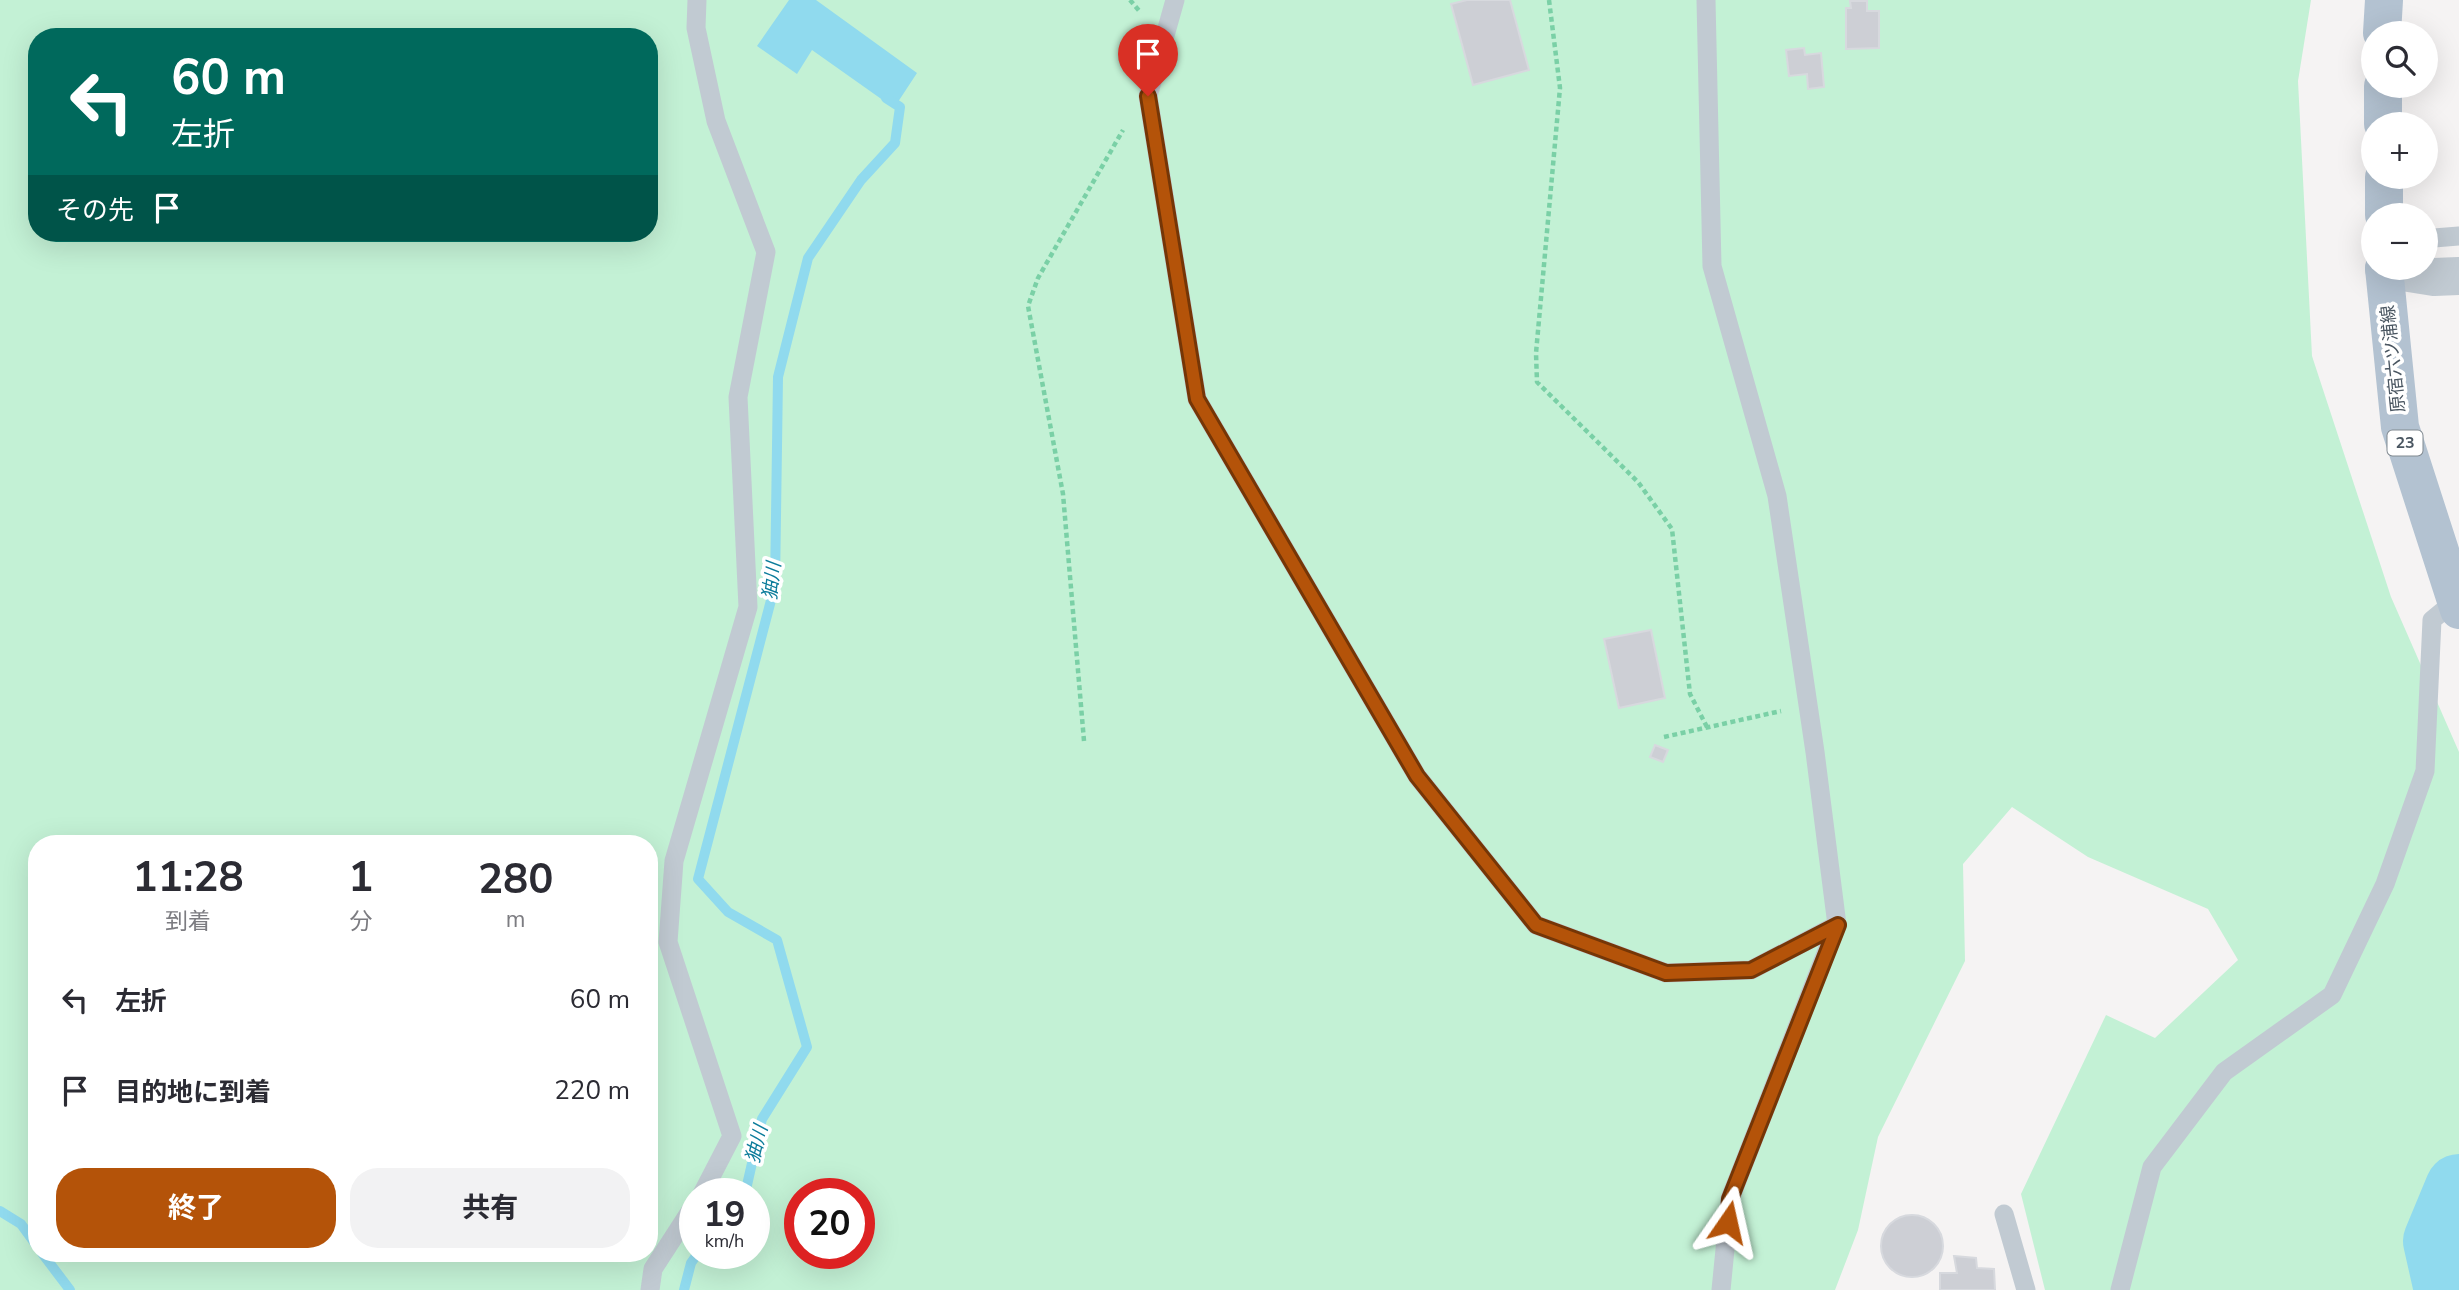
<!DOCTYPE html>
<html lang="ja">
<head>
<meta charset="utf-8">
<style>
  body { margin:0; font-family:"Nunito Sans","Noto Sans JP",sans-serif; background:#f2f2f3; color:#2b2b33; height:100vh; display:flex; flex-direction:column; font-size:26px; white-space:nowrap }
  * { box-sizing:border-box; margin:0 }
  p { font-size:23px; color:#7c7c81 }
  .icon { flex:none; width:38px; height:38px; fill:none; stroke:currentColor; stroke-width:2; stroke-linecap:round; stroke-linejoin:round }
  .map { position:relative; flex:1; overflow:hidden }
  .drawer { position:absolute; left:28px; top:835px; width:630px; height:427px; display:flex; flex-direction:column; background:#fff; border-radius:28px; box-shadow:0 7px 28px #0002 }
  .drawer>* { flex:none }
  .top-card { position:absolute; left:28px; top:28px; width:630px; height:214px; border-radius:28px; box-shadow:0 7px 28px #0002; background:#00695c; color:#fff; overflow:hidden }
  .tools { position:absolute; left:2361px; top:21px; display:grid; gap:14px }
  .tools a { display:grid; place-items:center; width:77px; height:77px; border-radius:50%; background:#fff; box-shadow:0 7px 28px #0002; font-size:35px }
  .speed { position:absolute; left:679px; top:1178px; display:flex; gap:14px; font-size:35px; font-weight:700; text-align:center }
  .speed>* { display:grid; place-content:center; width:91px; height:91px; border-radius:50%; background:#fff; box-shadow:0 7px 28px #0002; line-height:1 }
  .speed small { font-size:18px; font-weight:400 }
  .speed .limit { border:10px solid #d22; background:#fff; color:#111 }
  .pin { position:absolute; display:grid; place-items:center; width:60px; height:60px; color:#fff; margin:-72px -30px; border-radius:50% 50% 50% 0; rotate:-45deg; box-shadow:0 0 7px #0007 }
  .pin .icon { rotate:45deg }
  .me { position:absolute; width:77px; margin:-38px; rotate:11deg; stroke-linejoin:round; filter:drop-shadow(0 0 5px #0008) }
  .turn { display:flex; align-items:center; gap:24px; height:147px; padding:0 28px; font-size:32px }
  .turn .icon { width:91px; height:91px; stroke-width:2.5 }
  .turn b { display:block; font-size:49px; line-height:60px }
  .then { display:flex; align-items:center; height:66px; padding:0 28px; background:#0003; gap:14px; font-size:26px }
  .eta { display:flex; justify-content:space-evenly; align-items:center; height:119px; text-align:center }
  .eta b { font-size:42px; font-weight:700; line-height:49px }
  .button { display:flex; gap:14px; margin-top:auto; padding:14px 28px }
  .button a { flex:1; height:80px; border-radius:28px; background:#b45309; color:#fff; font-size:28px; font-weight:700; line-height:80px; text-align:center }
  .button a+a { background:#f2f2f3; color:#2b2b33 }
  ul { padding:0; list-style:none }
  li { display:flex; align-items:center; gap:21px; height:91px; padding:0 28px }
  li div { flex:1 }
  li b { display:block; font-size:26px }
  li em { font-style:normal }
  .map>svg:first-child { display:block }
</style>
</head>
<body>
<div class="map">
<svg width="2459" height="1290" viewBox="0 0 2459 1290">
  <rect width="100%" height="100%" fill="#f5f3f3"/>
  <path fill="#c3f1d5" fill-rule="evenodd" d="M 0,0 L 2311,0 L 2298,81 L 2312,356 L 2391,597 L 2459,752 L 2459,1290 L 2045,1290 L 2021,1194 L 2106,1015 L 2155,1038 L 2238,960 L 2208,909 L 2088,857 L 2012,807 L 1963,864 L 1965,961 L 1878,1137 L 1858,1230 L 1835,1290 L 0,1290 ZM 37,37 L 649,37 L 649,233 L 37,233 ZM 37,844 L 649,844 L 649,1253 L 37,1253 ZM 695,1194 L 754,1194 L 754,1253 L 695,1253 ZM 800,1194 L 859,1194 L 859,1253 L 800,1253 Z"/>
  <path fill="#90daee" d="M 789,0 L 816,0 L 917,73 L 894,108 L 812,50 L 797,74 L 757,46 Z"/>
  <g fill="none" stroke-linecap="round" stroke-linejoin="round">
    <path stroke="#90daee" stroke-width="10" d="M 745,1194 L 762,1119 L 807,1047 L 777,940 L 728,912 L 698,879 L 775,585 L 778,377 L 808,258 L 861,180 L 895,143 L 900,107 L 886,98
      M 0,1211 L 21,1224 L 37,1246
      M 42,1253 L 70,1290
      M 684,1290 L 691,1263 L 698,1253"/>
    <path stroke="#90daee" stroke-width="68" d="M 2448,1290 L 2437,1241 L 2459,1188"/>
  </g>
  <path fill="#cdcfd5" stroke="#d7d9de" stroke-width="2" d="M 1467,0 L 1510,0 L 1529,70 L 1473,85 L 1451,4 Z
    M 1850,1 L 1867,1 L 1867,11 L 1879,11 L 1879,48 L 1846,49 L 1846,8 L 1851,8 Z
    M 1804,48 L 1805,55 L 1821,53 L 1824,87 L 1808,89 L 1807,74 L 1789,76 L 1786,50 Z
    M 1651,630 L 1665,698 L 1619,708 L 1604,639 Z
    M 1655,745 L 1668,750 L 1663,762 L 1650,757 Z
    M1881 1246a31 31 0 1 1 62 0a31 31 0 1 1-62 0Z
    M 1954,1256 L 1976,1258 L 1977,1268 L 1994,1269 L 1995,1290 L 1940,1290 L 1940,1273 L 1957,1273 Z"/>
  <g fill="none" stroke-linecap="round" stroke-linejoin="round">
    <path stroke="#7ad0a6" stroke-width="4.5" stroke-dasharray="5 3.5" stroke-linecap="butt" d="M 1130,0 L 1141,13
      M 1549,0 L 1560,88 L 1536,353 L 1537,382 L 1638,482 L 1672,529 L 1690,694 L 1708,729
      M 1664,737 L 1781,711
      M 1084,741 L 1063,494 L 1028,306 L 1038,278 L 1123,130"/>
    <path stroke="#c1cad2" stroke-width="19" d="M 697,0 L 696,28 L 716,121 L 766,252 L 738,397 L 748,607 L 674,861 L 668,942 L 732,1136 L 702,1194
      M 1175,0 L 1148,96 L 1197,399 L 1417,776 L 1536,925 L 1666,973 L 1751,970 L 1837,925
      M 1706,0 L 1712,266 L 1777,496 L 1815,752 L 1837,925 L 1730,1199 L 1721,1290
      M 2426,243 L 2434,238 L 2459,236
      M 2004,1214 L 2026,1290
      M 650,1290 L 653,1269 L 695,1204
      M 2120,1290 L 2152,1167 L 2224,1072 L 2332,995 L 2385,884 L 2425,771 L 2432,620 L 2455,601"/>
    <path stroke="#c1cad2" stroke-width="38" d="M 2384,269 L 2434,277 L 2459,276"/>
    <path stroke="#b3c2d1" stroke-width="38" d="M 2382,33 L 2384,0
      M 2383,86 L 2383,124
      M 2384,177 L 2384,215
      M 2384,268 L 2400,427 L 2459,610"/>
  </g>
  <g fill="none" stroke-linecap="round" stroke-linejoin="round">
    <defs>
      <path id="route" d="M 1148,96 L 1197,399 L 1417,776 L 1536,925 L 1666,973 L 1751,970 L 1838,925 L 1730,1199 L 1728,1222"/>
    </defs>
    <use href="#route" stroke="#753606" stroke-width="18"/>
    <use href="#route" stroke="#b45309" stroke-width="12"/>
  </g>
  <g text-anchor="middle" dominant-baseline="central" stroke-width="7" stroke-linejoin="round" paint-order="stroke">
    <rect fill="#fff" stroke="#808990" stroke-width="2" x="2387.5" y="430.5" width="35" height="25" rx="5"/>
    <g font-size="16" font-weight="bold" fill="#4a5661">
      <text x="2405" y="443">23</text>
    </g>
    <g font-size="18" fill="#4a5661" stroke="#fff">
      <text transform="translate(2393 359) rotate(-96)">原宿六ツ浦線</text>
    </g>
    <g font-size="19" font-style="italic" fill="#0c7c9b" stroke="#fff">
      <text transform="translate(772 581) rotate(-83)">㹨川</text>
      <text transform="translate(757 1144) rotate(-76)">㹨川</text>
    </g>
  </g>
</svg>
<div class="tools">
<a><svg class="icon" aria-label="search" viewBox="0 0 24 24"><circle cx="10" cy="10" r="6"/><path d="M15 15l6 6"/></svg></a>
<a>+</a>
<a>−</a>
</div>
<div class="speed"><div>19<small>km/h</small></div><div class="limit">20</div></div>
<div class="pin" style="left:1148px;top:96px;background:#d93025"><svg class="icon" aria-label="arrive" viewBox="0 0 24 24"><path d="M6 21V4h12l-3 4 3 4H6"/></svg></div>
<svg class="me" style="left:1728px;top:1222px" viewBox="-20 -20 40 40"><path d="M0-17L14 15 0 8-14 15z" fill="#b45309" stroke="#fff" stroke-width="4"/></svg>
<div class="top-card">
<div class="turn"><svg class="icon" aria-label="left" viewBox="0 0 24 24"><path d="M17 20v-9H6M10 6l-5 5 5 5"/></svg><div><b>60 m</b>左折</div></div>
<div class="then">その先<svg class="icon" aria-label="arrive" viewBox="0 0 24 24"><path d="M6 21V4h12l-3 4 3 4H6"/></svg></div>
</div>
<section class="drawer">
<div class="eta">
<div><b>11:28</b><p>到着</p></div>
<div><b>1</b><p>分</p></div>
<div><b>280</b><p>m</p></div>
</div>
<ul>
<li><svg class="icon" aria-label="left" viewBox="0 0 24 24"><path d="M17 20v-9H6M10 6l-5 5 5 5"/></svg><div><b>左折</b></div><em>60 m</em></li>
<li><svg class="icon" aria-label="arrive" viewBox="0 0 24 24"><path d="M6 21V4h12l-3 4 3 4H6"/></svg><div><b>目的地に到着</b></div><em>220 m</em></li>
</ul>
<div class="button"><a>終了</a><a>共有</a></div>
</section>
</div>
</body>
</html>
